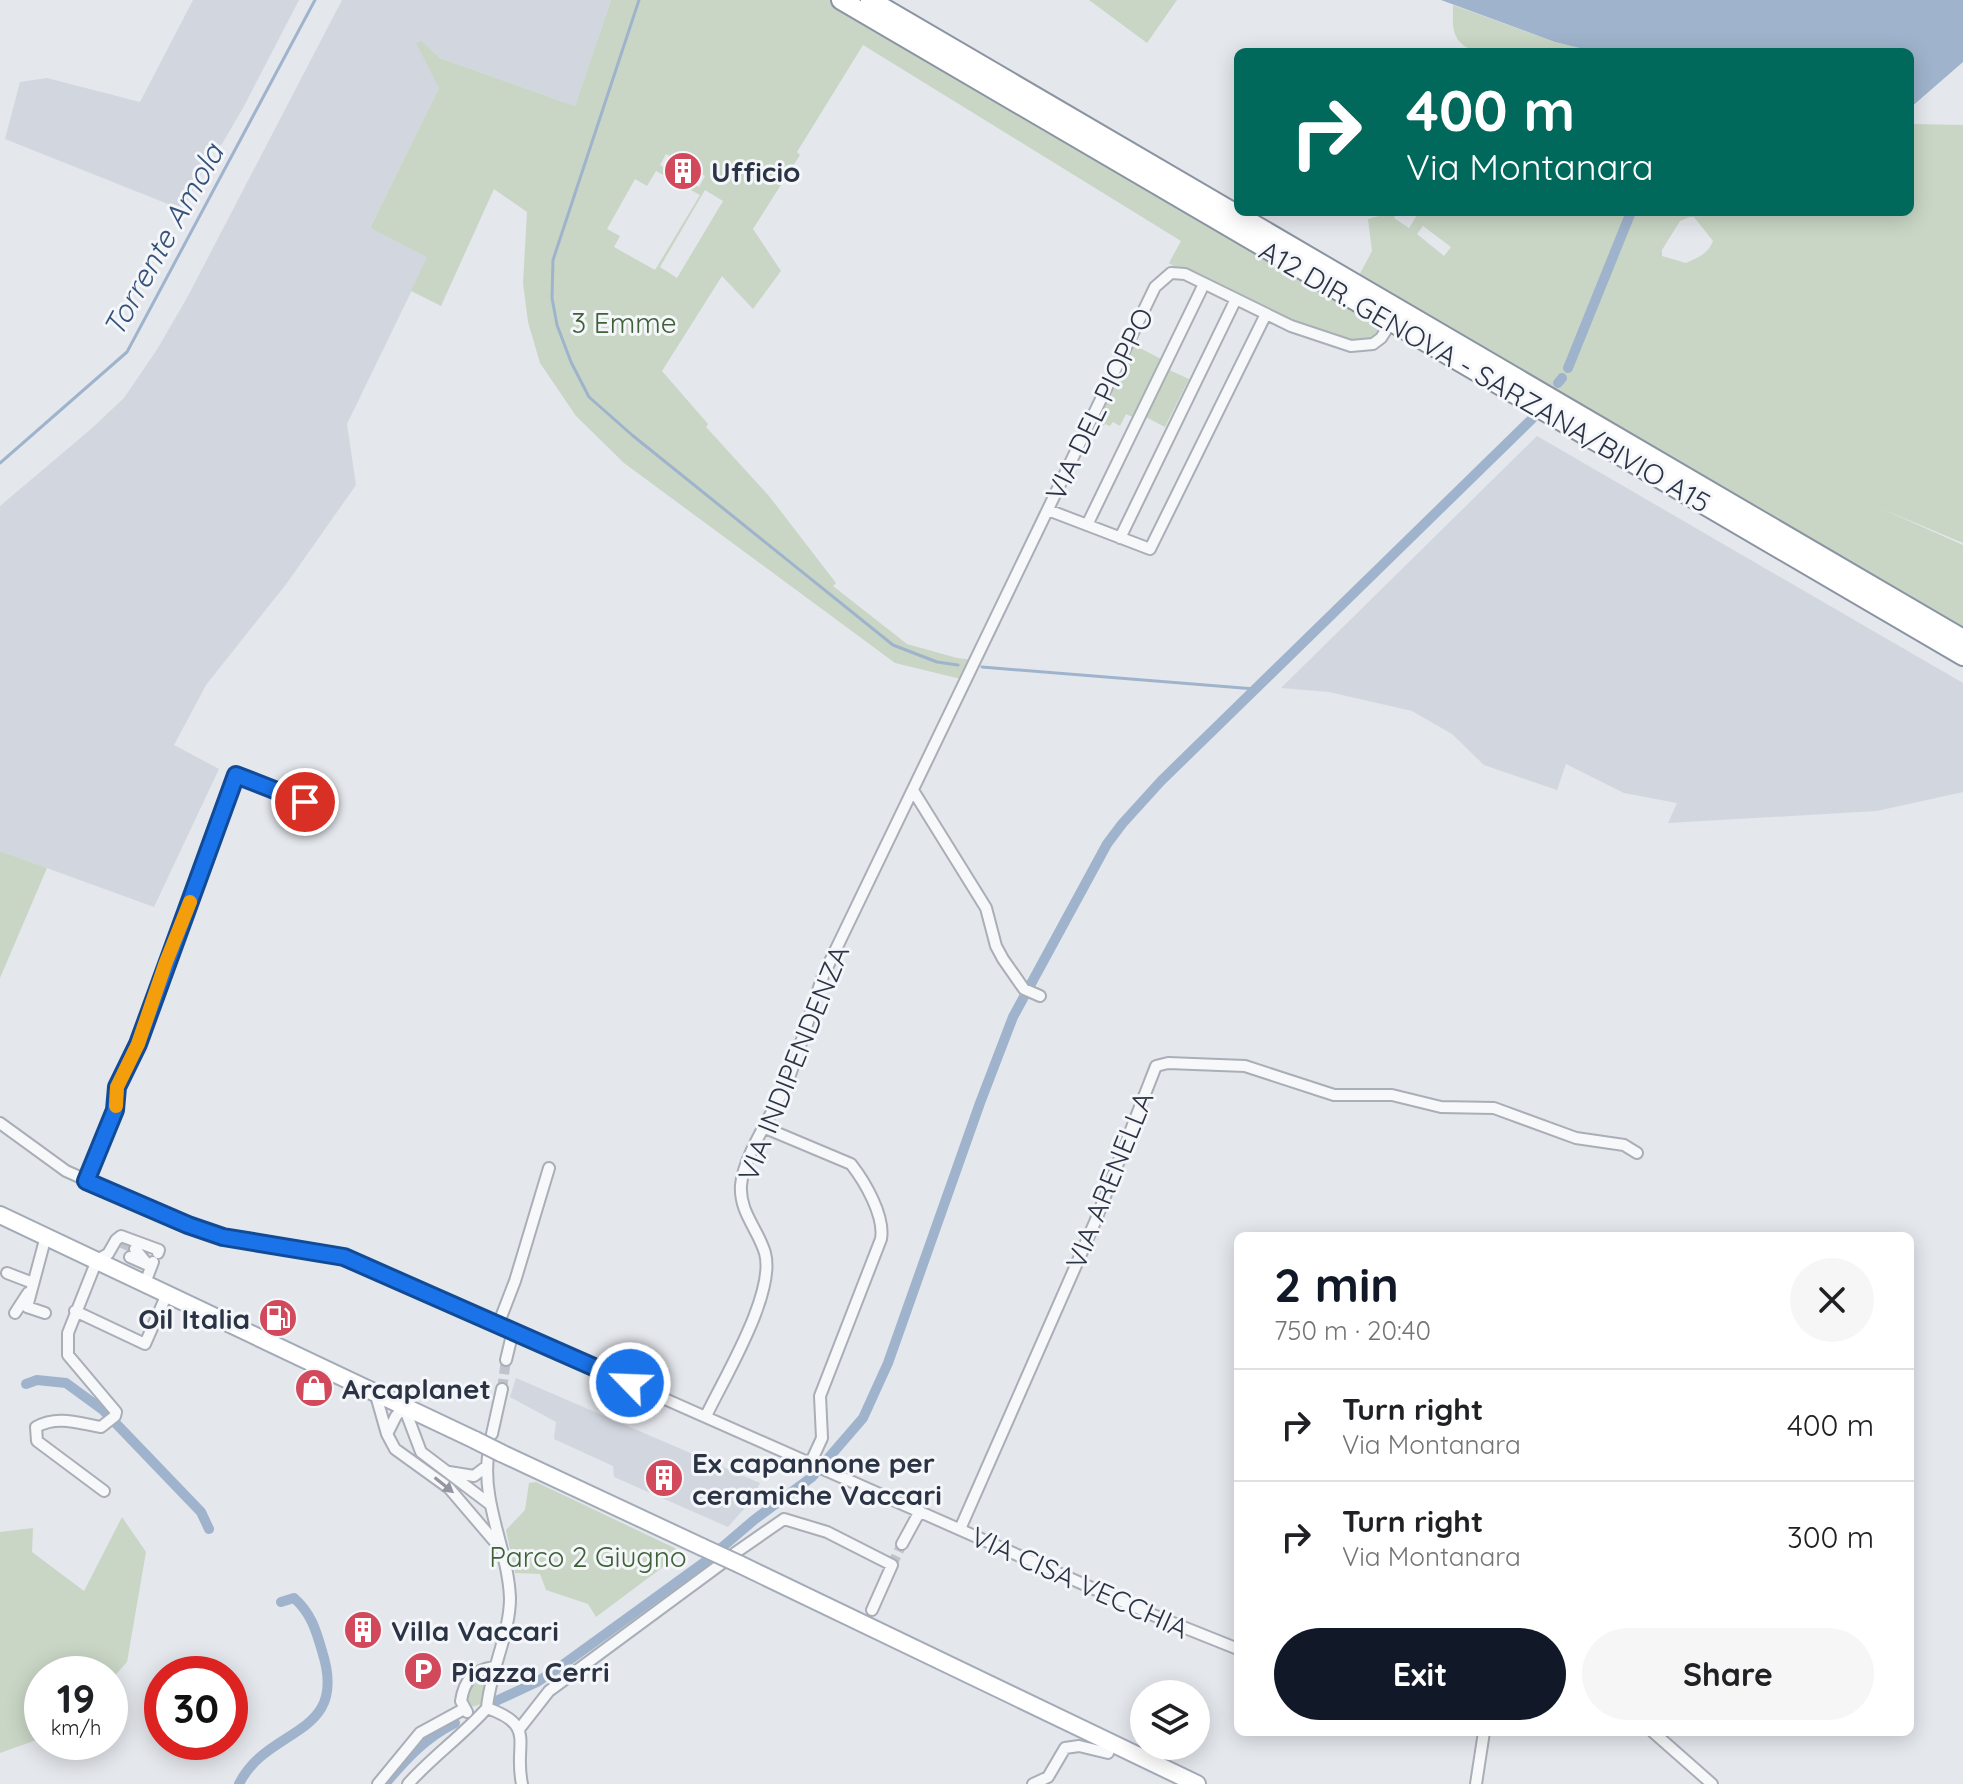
<!DOCTYPE html>
<html lang="en">
<head>
<meta charset="utf-8">
<style>
  body { margin:0; font-family:Quicksand,sans-serif; background:#f6f6f6; color:#202124; height:100vh; display:flex; flex-direction:column; font-size:30px; white-space:nowrap }
  * { box-sizing:border-box; margin:0 }
  p { font-size:26px; color:#757577 }
  .icon { flex:none; width:44px; height:44px; fill:none; stroke:currentColor; stroke-width:2; stroke-linecap:round; stroke-linejoin:round }
  .map { position:relative; flex:1; overflow:hidden }
  .panel { position:absolute; left:1234px; top:1232px; width:680px; height:504px; display:flex; flex-direction:column; background:#fff; border-radius:12px; box-shadow:0 4px 20px #0003 }
  .panel>* { flex:none }
  .hud { position:absolute; left:1234px; top:48px; width:680px; height:168px; border-radius:12px; box-shadow:0 4px 20px #0003; background:#00695c; color:#fff; overflow:hidden }
  .buttons { position:absolute; left:1130px; top:1680px; display:grid; gap:16px }
  .buttons a { display:grid; place-items:center; width:80px; height:80px; border-radius:50%; background:#fff; box-shadow:0 4px 20px #0003; font-size:40px }
  .speed { position:absolute; left:24px; top:1656px; display:flex; gap:16px; font-size:40px; font-weight:700; text-align:center }
  .speed>* { display:grid; place-content:center; width:104px; height:104px; border-radius:50%; background:#fff; box-shadow:0 4px 20px #0003; line-height:1 }
  .speed small { font-size:20px; font-weight:400 }
  .speed .limit { border:12px solid #d22; background:#fff; color:#111 }
  .pin { position:absolute; display:grid; place-items:center; width:68px; height:68px; color:#fff; margin:-34px; border:4px solid #fff; border-radius:50%; box-shadow:0 2px 8px #0007 }
  .me { position:absolute; width:88px; margin:-44px; rotate:294deg; stroke-linejoin:round; filter:drop-shadow(0 0 6px #0008) }
  .turn { display:flex; align-items:center; gap:28px; height:168px; padding:0 40px; font-size:36px }
  .turn .icon { width:104px; height:104px; stroke-width:2.5 }
  .turn b { display:block; font-size:56px; line-height:68px }
  .round { display:grid; place-items:center; flex:none; width:84px; height:84px; border-radius:42px; background:#f6f6f6 }
  .summary { display:flex; align-items:center; justify-content:space-between; height:136px; padding:0 40px }
  h1 { font-size:48px; font-weight:700; line-height:60px; color:#111827 }
  .action { display:flex; gap:16px; margin-top:auto; padding:16px 40px }
  .action a { flex:1; height:92px; border-radius:48px; background:#111827; color:#fff; font-size:32px; font-weight:700; line-height:92px; text-align:center }
  .action a+a { background:#f6f6f6; color:#202124 }
  ul { padding:0; list-style:none }
  li { display:flex; align-items:center; gap:24px; height:112px; padding:0 40px; border-top:2px solid #e0e0e0 }
  li div { flex:1 }
  li b { display:block; font-size:30px }
  li em { font-style:normal }
  .map>svg:first-child { display:block }
</style>
</head>
<body>
<div class="map">
<svg width="1963" height="1784" viewBox="0 0 1963 1784">
  <rect width="100%" height="100%" fill="#e4e7ec"/>
  <path fill="#d2d6de" d="M 193,0 L 299,0 L 243,108 L 222,144 L 212,151 L 183,210 L 5,139 L 20,82 L 47,78 L 140,102 Z
    M 342,0 L 611,0 L 575,106 L 440,58 L 422,41 L 439,88 L 370,228 L 428,257 L 347,424 L 356,485 L 287,583 L 206,685 L 174,745 L 219,769 L 154,907 L 0,851 L 0,506 L 91,429 L 124,398 L 158,348 L 188,296 Z
    M 1537,436 L 1963,683 L 1963,792 L 1877,811 L 1668,823 L 1677,803 L 1624,793 L 1566,764 L 1557,790 L 1484,765 L 1452,734 L 1412,711 L 1329,692 L 1281,688 Z
    M 516,1378 L 760,1483 L 751,1501 L 728,1527 L 614,1477 L 613,1466 L 554,1439 L 556,1422 L 510,1397 Z"/>
  <path fill="#c9d6c5" fill-rule="evenodd" d="M 611,0 L 832,0 L 1390,324 L 1381,338 L 1362,346 L 1291,326 L 1185,274 L 1169,263 L 1181,241 L 863,45 L 797,152 L 800,155 L 753,229 L 781,271 L 753,309 L 722,276 L 662,371 L 708,424 L 706,427 L 769,496 L 836,583 L 833,586 L 907,644 L 957,658 L 975,660 L 965,680 L 895,663 L 624,463 L 576,416 L 540,363 L 528,322 L 523,283 L 527,212 L 494,189 L 441,306 L 411,291 L 427,257 L 370,228 L 439,88 L 416,43 L 422,41 L 440,58 L 575,106 ZM 666,154 L 705,176 L 699,187 L 660,165 ZM 656,171 L 700,195 L 655,270 L 614,247 L 620,236 L 607,229 L 635,179 L 647,186 ZM 705,190 L 723,201 L 677,278 L 660,267 Z
    M 1089,0 L 1177,0 L 1147,43 Z
    M 1453,5 L 1555,42 L 1596,52 L 1466,52 L 1468,48 C 1450,38 1453,23 1453,5 Z
    M 1910,124 L 1963,125 L 1963,543 L 1880,508 L 1963,545 L 1963,636 L 1356,281 L 1372,251 L 1368,219 L 1379,216 L 1382,212 L 1397,212 L 1394,218 L 1409,228 L 1417,215 L 1412,212 L 1910,212 ZM 1689,217 L 1694,217 L 1713,241 C 1708,254 1699,257 1686,263 L 1662,256 L 1662,250 L 1680,221 ZM 1423,226 L 1451,247 L 1444,256 L 1417,234 Z
    M 1132,344 L 1169,363 L 1167,369 L 1189,379 L 1165,427 L 1144,416 L 1141,421 L 1126,414 L 1120,426 L 1113,422 L 1110,426 L 1105,424 L 1103,426 L 1093,420 Z
    M 0,851 L 47,868 L 0,978 Z
    M 536,1482 L 683,1552 L 596,1617 L 588,1604 L 546,1590 L 540,1574 L 515,1573 L 506,1530 L 525,1510 L 529,1483 Z
    M 122,1517 L 146,1552 L 127,1662 L 110,1681 L 110,1674 L 42,1674 L 42,1738 L 0,1753 L 0,1532 L 33,1528 L 32,1552 L 84,1591 Z
    M 481,1676 L 487,1682 L 482,1704 L 471,1707 L 466,1696 L 467,1684 Z"/>
  <path fill="#9fb4cc" d="M 1441,0 L 1963,0 L 1963,62 L 1910,108 L 1910,52 L 1596,52 L 1555,42 Z"/>
  <g fill="none" stroke-linecap="round" stroke-linejoin="round">
    <path stroke="#9fb4cc" stroke-width="3" d="M 639,0 L 553,260 L 552,298 L 557,325 L 571,362 L 589,397 L 632,435 L 893,645 L 937,662 L 958,665
      M 0,463 L 127,352 L 315,0
      M 982,667 L 1255,689"/>
    <path stroke="#9fb4cc" stroke-width="10" d="M 1568,368 L 1631,212
      M 1558,383 L 1562,378
      M 26,1384 L 37,1380 L 66,1383 L 103,1410 L 201,1512 L 209,1529
      M 496,1701 L 537,1682 L 557,1669 L 706,1561 L 754,1520 L 812,1477 L 863,1418 L 888,1363 L 980,1103 L 1013,1017 L 1107,844 L 1122,824 L 1161,781 L 1532,419
      M 239,1784 C 268,1725 350,1738 322,1651 C 316,1630 311,1613 294,1598 L 281,1602
      M 385,1784 C 406,1759 425,1738 455,1723"/>
    <path stroke="#bfc3cb" stroke-width="10" stroke-dasharray="10 5" stroke-linecap="butt" d="M 122,1243 L 135,1249
      M 502,1389 L 506,1360
      M 892,1565 L 902,1544"/>
    <defs>
      <path id="street" d="M 1048,510 L 1150,549 L 1266,314
        M 1087,525 L 1204,284
        M 1120,538 L 1236,299
        M 914,792 L 986,908 L 996,946 L 1003,959 L 1024,989 L 1040,996
        M 0,1123 L 66,1171 L 188,1225 L 223,1237 L 344,1257 L 1153,1615 L 1238,1649
        M 763,1127 L 851,1164 C 865,1182 885,1216 881,1239 L 820,1396 L 822,1438 L 811,1462
        M 86,1181 L 115,1110 L 117,1087 L 138,1044 L 236,775 L 305,802
        M 116,1240 L 121,1236 L 159,1250 L 158,1253
        M 135,1249 L 149,1266
        M 130,1257 L 148,1265
        M 7,1273 L 33,1283
        M 145,1283 L 153,1262
        M 75,1311 L 145,1344 L 167,1294
        M 15,1313 L 28,1293
        M 45,1313 L 27,1307 L 46,1236
        M 498,1325 L 515,1281 L 549,1168
        M 506,1360 L 513,1331
        M 375,1392 L 387,1434 L 395,1449 L 449,1488 L 501,1549
        M 706,1416 C 724,1378 776,1293 765,1253 C 758,1229 739,1212 741,1185 C 744,1153 776,1110 788,1080 C 801,1046 811,1010 823,976 L 1155,287 L 1171,273 L 1185,274 L 1291,326 L 1351,346 L 1373,344 L 1381,338 L 1390,324
        M 387,1434 L 396,1416 L 404,1407 L 421,1452 L 491,1505
        M 492,1434 L 502,1389
        M 488,1456 C 482,1504 508,1550 510,1598 C 510,1634 490,1671 487,1708 C 538,1726 513,1743 522,1784
        M 449,1472 L 474,1476 L 487,1466
        M 104,1491 L 37,1441 L 36,1427 C 57,1415 78,1423 101,1427 L 115,1416 L 116,1412 L 68,1355 L 68,1333 L 97,1260 L 108,1254 L 116,1240
        M 960,1529 L 1095,1222 L 1156,1066 L 1168,1063 L 1245,1066 L 1334,1095 L 1392,1095 L 1441,1107 L 1494,1108 L 1576,1138 L 1624,1145 L 1637,1153
        M 902,1544 L 920,1511
        M 735,1553 L 784,1519 L 827,1532 L 892,1565 L 872,1610
        M 467,1712 L 461,1701 C 464,1681 473,1670 494,1667
        M 520,1728 L 549,1691 L 721,1564
        M 1653,1732 L 1712,1784
        M 378,1784 L 420,1733 L 464,1709
        M 408,1784 C 432,1757 462,1736 487,1708
        M 1033,1784 L 1048,1777 L 1065,1748 L 1079,1746 L 1108,1753 L 1111,1743
        M 1476,1784 L 1484,1732"/>
      <path id="primary" d="M 0,1215 L 475,1440
        M 501,1453 L 702,1547
        M 739,1564 L 1197,1784"/>
      <path id="highway" d="M 841,0 L 1963,656
        M 870,0 L 1963,639"/>
    </defs>
    <use href="#street" stroke="#a9aeb7" stroke-width="14"/>
    <use href="#primary" stroke="#a3abb8" stroke-width="20"/>
    <use href="#highway" stroke="#8b94a3" stroke-width="22"/>
    <use href="#street" stroke="#f7f8fa" stroke-width="10"/>
    <use href="#primary" stroke="#fff" stroke-width="16"/>
    <use href="#highway" stroke="#fff" stroke-width="18"/>
    <defs>
      <path id="primary-bridge" d="M 475,1440 L 501,1453
        M 702,1547 L 739,1564"/>
    </defs>
    <use href="#primary-bridge" stroke="#a3abb8" stroke-width="20" stroke-linecap="butt"/>
    <use href="#primary-bridge" stroke="#fff" stroke-width="16"/>
  </g>
  <defs><path id="oneway-solid" d="M-6-.8H1V-3.2L6.5 0L1 3.2V.8H-6Z" transform="scale(2)"/></defs>
  <use fill="#9196a0" href="#oneway-solid" transform="translate(444 1485) rotate(39)"/>
  <g fill="none" stroke-linecap="round" stroke-linejoin="round">
    <defs>
      <path id="route" d="M 305,802 L 236,775 L 138,1044 L 117,1087 L 115,1110 L 86,1181 L 188,1225 L 223,1237 L 344,1257 L 630,1383"/>
    </defs>
    <use href="#route" stroke="#114b97" stroke-width="20"/>
    <use href="#route" stroke="#1a73e8" stroke-width="14"/>
    <path stroke="#f59e0b" stroke-width="14" d="M 116,1106 L 117,1087 L 138,1044 L 166,962 L 190,902"/>
  </g>
  <defs>
    <symbol id="building-disc" viewBox="-11 -11 22 22"><circle r="9.5" fill="#d1495b" stroke="#f4f6f9"/><path d="M-4-6H4V6H1V3H-1V6H-4ZM-2.5-4.3h1.7v1.8h-1.7ZM.8-4.3h1.7v1.8H.8ZM-2.5-1h1.7V.8h-1.7ZM.8-1h1.7V.8H.8Z" fill="#fff"/></symbol>
    <symbol id="fuel-disc" viewBox="-11 -11 22 22"><circle r="9.5" fill="#d1495b" stroke="#f4f6f9"/><path d="M-5.5-6h7V0h2V4h1.3V-2.5L3-4.5l.8-.8L6-3V5H2.5V1h-1V6h-7ZM-4.2-4.7v3.2H.2V-4.7Z" fill="#fff"/></symbol>
    <symbol id="shop-disc" viewBox="-11 -11 22 22"><circle r="9.5" fill="#d1495b" stroke="#f4f6f9"/><path d="M-5-2.5h2.3a2.7 3.5 0 0 1 5.4 0H5L5.5 6h-11ZM-1.5-2.5h3a1.5 2.3 0 0 0-3 0Z" fill="#fff"/></symbol>
    <symbol id="parking-disc" viewBox="-11 -11 22 22"><circle r="9.5" fill="#d1495b" stroke="#f4f6f9"/><path d="M-3.5-5.5H1a3.5 3.5 0 0 1 0 7H-1V5.5H-3.5ZM-1-3.4V-.6H.8a1.4 1.4 0 0 0 0-2.8Z" fill="#fff"/></symbol>
  </defs>
  <g fill-rule="evenodd">
    <use href="#building-disc" x="661" y="149" width="44" height="44"/>
    <use href="#fuel-disc" x="256" y="1296" width="44" height="44"/>
    <use href="#shop-disc" x="292" y="1366" width="44" height="44"/>
    <use href="#building-disc" x="642" y="1456" width="44" height="44"/>
    <use href="#building-disc" x="341" y="1608" width="44" height="44"/>
    <use href="#parking-disc" x="401" y="1649" width="44" height="44"/>
  </g>
  <g text-anchor="middle" dominant-baseline="central" stroke-width="6" stroke-linejoin="round" paint-order="stroke">
    <g font-size="28" font-weight="bold" fill="#2b3445" stroke="#f4f6f9" text-anchor="start">
      <text x="711" y="171">Ufficio</text>
      <text x="250" y="1318" text-anchor="end">Oil Italia</text>
      <text x="342" y="1388">Arcaplanet</text>
      <text x="692" y="1462">Ex capannone per<tspan x="692" dy="32">ceramiche Vaccari</tspan></text>
      <text x="391" y="1630">Villa Vaccari</text>
      <text x="451" y="1671">Piazza Cerri</text>
    </g>
    <g font-size="28" fill="#3f6138" stroke="#f4f6f9">
      <text x="624" y="322">3 Emme</text>
      <text x="588" y="1556">Parco 2 Giugno</text>
    </g>
    <g font-size="28" fill="#2b3445" stroke="#f4f6f9">
      <text transform="translate(1485 376) rotate(30)">A12 DIR. GENOVA - SARZANA/BIVIO A15</text>
      <text transform="translate(1099 404) rotate(-64)">VIA DEL PIOPPO</text>
      <text transform="translate(793 1063) rotate(-68)">VIA INDIPENDENZA</text>
      <text transform="translate(1109 1180) rotate(-68)">VIA ARENELLA</text>
      <text transform="translate(1080 1582) rotate(24)">VIA CISA VECCHIA</text>
    </g>
    <g font-size="30" font-style="italic" fill="#34527a" stroke="#f4f6f9">
      <text transform="translate(163 240) rotate(-61)">Torrente Amola</text>
    </g>
  </g>
</svg>
<div class="buttons">
<a><svg class="icon" aria-label="layers" viewBox="0 0 24 24"><path d="M12 4l9 5-9 5-9-5zM3 14l9 5 9-5"/></svg></a>
</div>
<div class="speed"><div>19<small>km/h</small></div><div class="limit">30</div></div>
<div class="pin" style="left:305px;top:802px;background:#d93025"><svg class="icon" aria-label="arrive" viewBox="0 0 24 24"><path d="M6 21V4h12l-3 4 3 4H6"/></svg></div>
<svg class="me" style="left:630px;top:1383px" viewBox="-20 -20 40 40"><circle r="17" fill="#1a73e8" stroke="#fff" stroke-width="3"/><path d="M0-11L8 9 0 5-8 9z" fill="#fff"/></svg>
<div class="hud">
<div class="turn"><svg class="icon" aria-label="right" viewBox="0 0 24 24"><path d="M7 20v-9h11M14 6l5 5-5 5"/></svg><div><b>400 m</b>Via Montanara</div></div>
</div>
<section class="panel">
<div class="summary"><div><h1>2 min</h1><p>750 m · 20:40</p></div><a class="round"><svg class="icon" aria-label="close" viewBox="0 0 24 24"><path d="M6 6l12 12M18 6L6 18"/></svg></a></div>
<ul>
<li><svg class="icon" aria-label="right" viewBox="0 0 24 24"><path d="M7 20v-9h11M14 6l5 5-5 5"/></svg><div><b>Turn right</b><p>Via Montanara</p></div><em>400 m</em></li>
<li><svg class="icon" aria-label="right" viewBox="0 0 24 24"><path d="M7 20v-9h11M14 6l5 5-5 5"/></svg><div><b>Turn right</b><p>Via Montanara</p></div><em>300 m</em></li>
</ul>
<div class="action"><a>Exit</a><a>Share</a></div>
</section>
</div>
</body>
</html>
